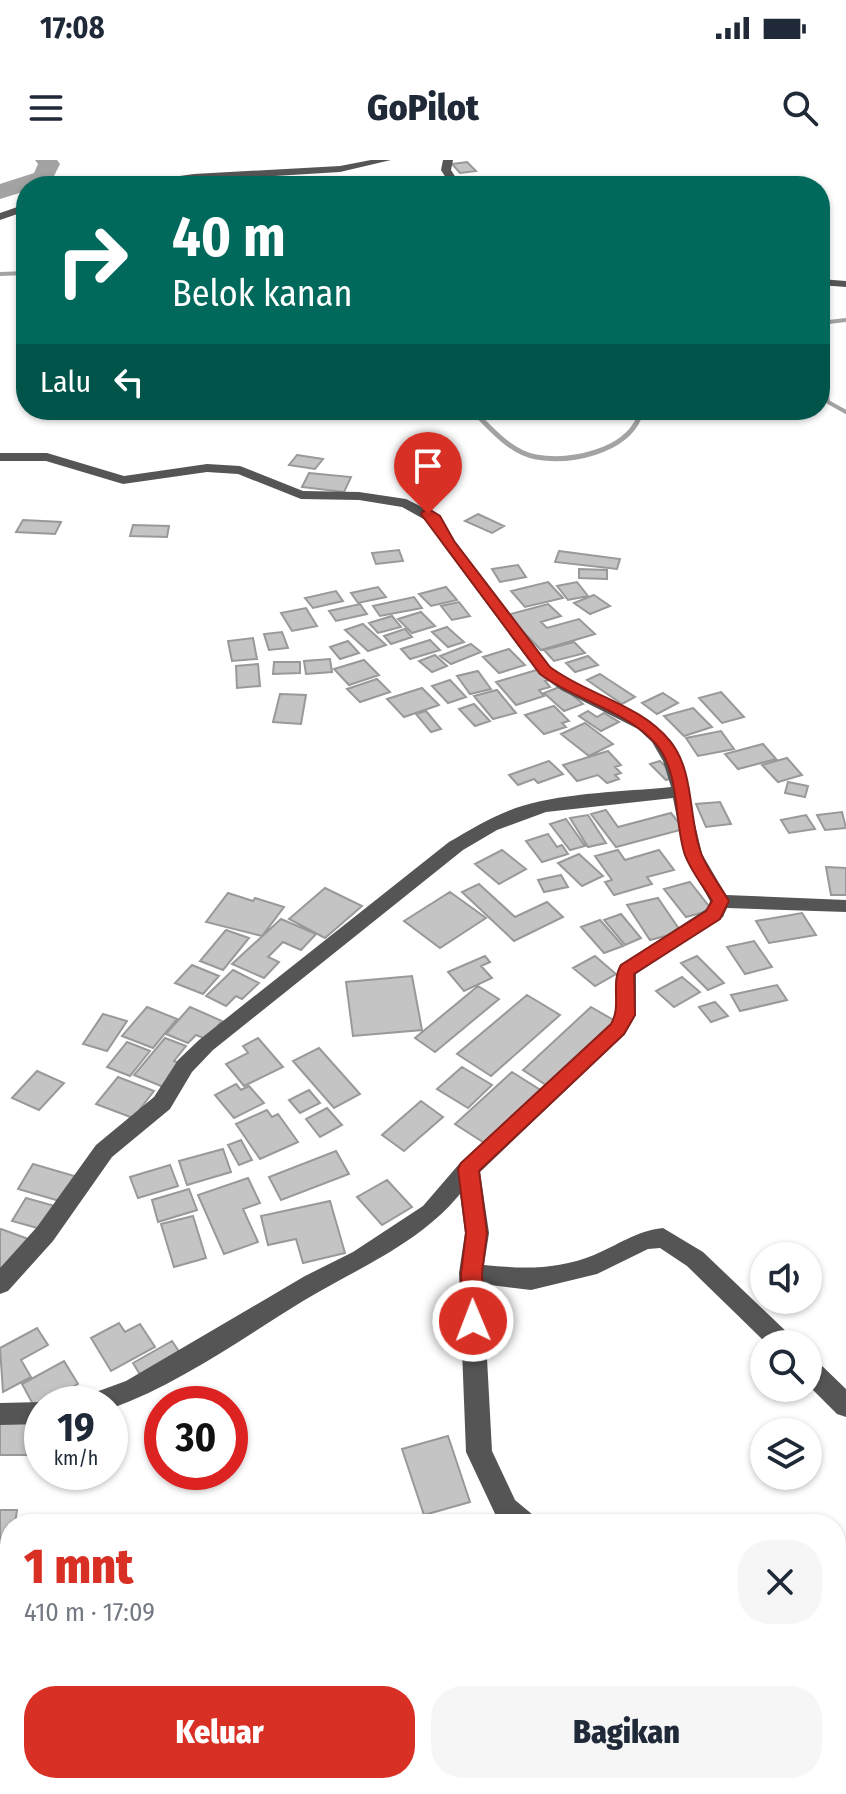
<!DOCTYPE html>
<html lang="id">
<head>
<meta charset="utf-8">
<style>
  body { margin:0; font-family:"Fira Sans Condensed",sans-serif; background:#f6f6f7; color:#1f2937; height:100vh; display:flex; flex-direction:column; font-size:30px; white-space:nowrap }
  * { box-sizing:border-box; margin:0 }
  p { font-size:26px; color:#747a83 }
  .icon { flex:none; width:44px; height:44px; fill:none; stroke:currentColor; stroke-width:2; stroke-linecap:round; stroke-linejoin:round }
  .map { position:relative; flex:1; overflow:hidden }
  .drawer { position:absolute; left:0px; top:1354px; width:846px; height:280px; display:flex; flex-direction:column; background:#fff; border-radius:32px 32px 0 0; box-shadow:0 2px 6px #0004 }
  .drawer>* { flex:none }
  .banner { position:absolute; left:16px; top:16px; width:814px; height:244px; border-radius:32px; box-shadow:0 2px 6px #0004; background:#00695c; color:#fff; overflow:hidden }
  .buttons { position:absolute; left:750px; top:1082px; display:grid; gap:16px }
  .buttons a { display:grid; place-items:center; width:72px; height:72px; border-radius:50%; background:#fff; box-shadow:0 2px 6px #0004; font-size:40px }
  .speed { position:absolute; left:24px; top:1226px; display:flex; gap:16px; font-size:40px; font-weight:700; text-align:center }
  .speed>* { display:grid; place-content:center; width:104px; height:104px; border-radius:50%; background:#fff; box-shadow:0 2px 6px #0004; line-height:1 }
  .speed small { font-size:20px; font-weight:400 }
  .speed .limit { border:12px solid #d22; background:#fff; color:#111 }
  .pin { position:absolute; display:grid; place-items:center; width:68px; height:68px; color:#fff; margin:-82px -34px; border-radius:50% 50% 50% 0; rotate:-45deg; box-shadow:0 0 8px #0007 }
  .pin .icon { rotate:45deg }
  .me { position:absolute; width:88px; margin:-44px; rotate:359deg; stroke-linejoin:round; filter:drop-shadow(0 0 6px #0008) }
  .turn { display:flex; align-items:center; gap:28px; height:168px; padding:0 24px; font-size:36px }
  .turn .icon { width:104px; height:104px; stroke-width:2.5 }
  .turn b { display:block; font-size:56px; line-height:68px }
  .then { display:flex; align-items:center; height:76px; padding:0 24px; background:#0003; gap:16px; font-size:30px }
  .round { display:grid; place-items:center; flex:none; width:84px; height:84px; border-radius:32px; background:#f6f6f7 }
  .head { display:flex; align-items:center; justify-content:space-between; height:136px; padding:0 24px }
  h1 { font-size:48px; font-weight:800; line-height:60px; color:#d93025 }
  .cta { display:flex; gap:16px; margin-top:auto; padding:16px 24px }
  .cta a { flex:1; height:92px; border-radius:32px; background:#d93025; color:#fff; font-size:32px; font-weight:800; line-height:92px; text-align:center }
  .cta a+a { background:#f6f6f7; color:#1f2937 }
  .status { display:flex; justify-content:space-between; align-items:center; height:56px; padding:0 40px; background:#fff; direction:ltr }
  .status svg { height:22px; fill:currentColor }
  header { display:flex; justify-content:space-between; align-items:center; height:104px; padding:0 24px; background:#fff; font-size:36px; font-weight:800 }
  .map>svg:first-child { display:block }
</style>
</head>
<body>
<div class="status"><b>17:08</b><svg viewBox="0 0 49 12"><path d="M0 12V9h3v3zM5 12V6h3v6zM10 12V3h3v9zM15 12V0h3v12zM26 1h20v11H26zM47 4h2v5h-2z"/></svg></div>
<header><svg class="icon" aria-label="menu" viewBox="0 0 24 24"><path d="M4 6h16M4 12h16M4 18h16"/></svg>GoPilot<svg class="icon" aria-label="search" viewBox="0 0 24 24"><circle cx="10" cy="10" r="6"/><path d="M15 15l6 6"/></svg></header>
<div class="map">
<svg width="846" height="1634" viewBox="0 0 846 1634">
  <rect width="100%" height="100%" fill="#fff"/>
  <g fill="none" stroke-linecap="round" stroke-linejoin="round">
    <path stroke="#a3a3a3" stroke-width="4" d="M 0,114 L 26,113
      M 820,163 L 846,160
      M 820,211 L 825,216 L 828,242 L 846,252
      M 473,250 L 482,260
      M 638,260 L 642,250"/>
    <path stroke="#a3a3a3" stroke-width="5" d="M 480,258 C 495,273 513,293 536,297 C 570,303 624,292 639,258"/>
    <path fill="#a3a3a3" fill-rule="evenodd" d="M 35,0 L 57,0 L 60,4 L 51,22 L 26,26 L 26,31 L 0,39 L 0,24 L 34,13 L 38,4 Z"/>
  </g>
  <path fill="#c4c4c4" stroke="#999" stroke-width="2" d="M 467,2 L 476,11 L 460,13 L 452,4 Z
    M 297,295 L 323,299 L 315,309 L 289,305 Z
    M 309,313 L 351,317 L 344,332 L 302,327 Z
    M 420,327 L 440,328 L 437,340 L 418,339 Z
    M 478,354 L 504,366 L 492,373 L 465,361 Z
    M 23,360 L 61,362 L 55,374 L 16,372 Z
    M 133,365 L 169,366 L 167,377 L 130,376 Z
    M 399,390 L 403,401 L 376,404 L 372,393 Z
    M 559,391 L 620,399 L 617,409 L 555,402 Z
    M 518,405 L 526,417 L 500,422 L 492,409 Z
    M 579,409 L 607,410 L 607,419 L 579,418 Z
    M 548,422 L 563,438 L 525,447 L 511,431 Z
    M 577,422 L 588,436 L 568,440 L 557,426 Z
    M 378,427 L 386,437 L 358,443 L 351,433 Z
    M 446,427 L 457,440 L 431,446 L 419,434 Z
    M 336,431 L 343,441 L 313,448 L 305,438 Z
    M 594,435 L 610,446 L 590,454 L 574,443 Z
    M 414,437 L 422,448 L 380,456 L 373,446 Z
    M 459,442 L 470,456 L 452,460 L 441,446 Z
    M 360,444 L 367,454 L 336,461 L 329,451 Z
    M 548,444 L 561,456 L 541,462 L 547,468 L 579,459 L 595,474 L 541,490 L 507,455 Z
    M 306,448 L 317,466 L 292,471 L 281,453 Z
    M 421,452 L 435,466 L 412,473 L 398,459 Z
    M 392,456 L 401,467 L 378,473 L 369,463 Z
    M 363,464 L 386,485 L 368,491 L 345,470 Z
    M 447,467 L 464,482 L 448,487 L 432,472 Z
    M 405,469 L 412,477 L 391,484 L 384,476 Z
    M 282,472 L 288,488 L 269,490 L 264,474 Z
    M 253,478 L 257,499 L 232,501 L 228,481 Z
    M 430,480 L 440,490 L 410,499 L 401,489 Z
    M 348,481 L 359,493 L 340,499 L 330,487 Z
    M 574,482 L 585,493 L 554,501 L 544,490 Z
    M 471,484 L 481,492 L 451,504 L 440,496 Z
    M 509,489 L 525,505 L 499,513 L 483,497 Z
    M 435,495 L 447,506 L 432,512 L 419,501 Z
    M 588,496 L 598,505 L 575,512 L 566,503 Z
    M 330,499 L 332,512 L 306,514 L 304,501 Z
    M 364,500 L 379,515 L 349,525 L 334,509 Z
    M 274,502 L 300,502 L 300,513 L 273,514 Z
    M 258,504 L 260,526 L 237,528 L 236,506 Z
    M 540,509 L 550,520 L 545,521 L 550,527 L 539,530 L 544,536 L 516,545 L 496,522 Z
    M 478,511 L 491,529 L 470,534 L 457,516 Z
    M 600,514 L 635,537 L 622,544 L 587,520 Z
    M 377,519 L 390,532 L 360,542 L 347,529 Z
    M 450,520 L 466,537 L 448,543 L 432,526 Z
    M 562,526 L 583,544 L 564,551 L 544,533 Z
    M 422,528 L 439,545 L 404,557 L 387,539 Z
    M 497,530 L 516,553 L 493,559 L 474,536 Z
    M 721,532 L 744,557 L 722,563 L 699,538 Z
    M 663,533 L 678,543 L 657,554 L 642,543 Z
    M 280,534 L 306,535 L 301,564 L 273,562 Z
    M 474,544 L 490,561 L 475,566 L 459,549 Z
    M 554,546 L 569,561 L 562,563 L 566,567 L 544,574 L 525,555 Z
    M 693,548 L 712,567 L 684,576 L 664,556 Z
    M 426,551 L 441,569 L 431,572 L 416,554 Z
    M 588,551 L 597,557 L 604,553 L 619,562 L 601,571 L 579,556 Z
    M 585,563 L 613,584 L 589,596 L 561,574 Z
    M 721,571 L 734,589 L 698,596 L 686,578 Z
    M 763,584 L 776,599 L 738,609 L 725,594 Z
    M 608,591 L 621,605 L 615,607 L 621,613 L 615,615 L 619,619 L 607,623 L 598,615 L 577,621 L 563,605 Z
    M 787,598 L 802,615 L 778,622 L 762,605 Z
    M 549,601 L 563,614 L 538,623 L 534,619 L 518,625 L 509,615 Z
    M 660,601 L 676,617 L 666,620 L 650,604 Z
    M 788,622 L 808,626 L 805,637 L 785,633 Z
    M 720,642 L 731,664 L 706,667 L 696,644 Z
    M 606,650 L 618,667 L 671,653 L 684,669 L 616,687 L 591,654 Z
    M 842,652 L 846,668 L 825,670 L 817,655 Z
    M 588,655 L 606,683 L 588,687 L 570,658 Z
    M 806,655 L 815,669 L 789,673 L 781,660 Z
    M 566,659 L 585,686 L 570,690 L 550,664 Z
    M 548,674 L 557,687 L 562,685 L 568,694 L 542,702 L 526,681 Z
    M 502,690 L 526,709 L 499,724 L 475,704 Z
    M 618,690 L 625,700 L 659,690 L 674,710 L 647,717 L 652,724 L 614,735 L 605,722 L 612,720 L 595,696 Z
    M 579,694 L 603,716 L 582,726 L 558,703 Z
    M 826,707 L 846,708 L 846,735 L 831,735 Z
    M 561,715 L 568,727 L 544,732 L 538,720 Z
    M 690,722 L 712,750 L 686,757 L 664,729 Z
    M 479,724 L 515,757 L 547,742 L 563,757 L 514,781 L 462,732 Z
    M 325,728 L 362,746 L 325,778 L 289,759 Z
    M 450,732 L 486,758 L 440,788 L 404,761 Z
    M 228,733 L 253,741 L 255,738 L 284,747 L 262,776 L 206,762 Z
    M 658,738 L 681,772 L 650,780 L 627,745 Z
    M 802,753 L 816,775 L 769,783 L 756,761 Z
    M 621,754 L 641,778 L 625,785 L 604,760 Z
    M 281,759 L 316,774 L 301,790 L 283,782 L 268,797 L 279,802 L 264,818 L 232,804 Z
    M 600,760 L 623,786 L 604,793 L 581,767 Z
    M 226,770 L 249,778 L 223,810 L 200,801 Z
    M 754,781 L 772,807 L 745,814 L 727,787 Z
    M 485,796 L 490,802 L 481,806 L 492,818 L 464,831 L 448,812 Z
    M 595,796 L 616,814 L 595,826 L 573,808 Z
    M 697,796 L 724,823 L 708,830 L 681,803 Z
    M 192,805 L 219,816 L 203,834 L 175,823 Z
    M 233,810 L 259,823 L 242,839 L 236,836 L 226,846 L 206,836 Z
    M 412,816 L 422,870 L 353,876 L 346,822 Z
    M 682,817 L 700,832 L 674,847 L 656,831 Z
    M 777,825 L 787,840 L 740,851 L 731,835 Z
    M 478,826 L 499,839 L 435,892 L 415,878 Z
    M 527,835 L 560,855 L 491,916 L 457,894 Z
    M 715,842 L 728,856 L 711,862 L 699,847 Z
    M 147,847 L 177,859 L 153,888 L 122,876 Z
    M 190,847 L 222,861 L 206,879 L 196,875 L 188,883 L 166,874 Z
    M 591,847 L 617,862 L 549,927 L 523,910 Z
    M 103,854 L 127,861 L 107,891 L 83,884 Z
    M 165,878 L 186,886 L 174,901 L 184,905 L 166,928 L 134,915 Z
    M 258,878 L 283,907 L 244,926 L 226,904 L 248,893 L 243,886 Z
    M 127,882 L 150,891 L 130,916 L 107,907 Z
    M 319,888 L 360,934 L 334,948 L 293,901 Z
    M 462,907 L 492,925 L 468,948 L 437,929 Z
    M 37,911 L 64,923 L 39,950 L 12,938 Z
    M 512,912 L 542,931 L 486,984 L 455,964 Z
    M 118,917 L 154,931 L 133,958 L 96,944 Z
    M 236,924 L 241,930 L 249,926 L 264,943 L 234,958 L 215,935 Z
    M 309,930 L 320,943 L 300,953 L 289,940 Z
    M 421,941 L 443,957 L 404,991 L 382,975 Z
    M 327,948 L 342,965 L 320,977 L 306,959 Z
    M 267,950 L 272,957 L 278,954 L 298,982 L 260,999 L 236,964 Z
    M 241,980 L 252,1000 L 239,1005 L 228,985 Z
    M 223,989 L 231,1012 L 187,1025 L 179,1001 Z
    M 336,991 L 349,1014 L 281,1040 L 269,1017 Z
    M 33,1004 L 78,1017 L 63,1042 L 18,1029 Z
    M 170,1005 L 178,1026 L 138,1038 L 130,1017 Z
    M 248,1018 L 260,1043 L 243,1049 L 258,1082 L 224,1094 L 198,1035 Z
    M 387,1020 L 412,1047 L 382,1065 L 357,1037 Z
    M 189,1029 L 197,1050 L 158,1062 L 152,1040 Z
    M 26,1038 L 55,1046 L 41,1069 L 12,1061 Z
    M 330,1041 L 345,1093 L 303,1103 L 296,1079 L 268,1085 L 261,1056 Z
    M 193,1056 L 206,1098 L 174,1107 L 161,1064 Z
    M 1,1069 L 31,1080 L 0,1112 L 0,1070 Z
    M 119,1163 L 125,1172 L 140,1164 L 155,1187 L 111,1211 L 91,1178 Z
    M 37,1168 L 48,1185 L 21,1200 L 31,1217 L 3,1232 L 0,1188 Z
    M 172,1181 L 184,1199 L 144,1221 L 133,1203 Z
    M 64,1201 L 78,1224 L 35,1248 L 22,1224 Z
    M 0,1261 L 35,1261 L 29,1295 L 0,1295 Z
    M 448,1276 L 470,1342 L 424,1355 L 402,1289 Z
    M 0,1350 L 17,1350 L 15,1364 L 10,1364 L 10,1383 L 0,1383 Z
    M 619,1624 L 668,1624 L 666,1634 L 617,1634 Z
    M 682,1624 L 748,1624 L 747,1634 L 681,1634 Z
    M 760,1624 L 802,1624 L 762,1632 Z"/>
  <g fill="none" stroke-linecap="round" stroke-linejoin="round">
    <path fill="#555" fill-rule="evenodd" d="M 371,0 L 391,0 L 340,12 L 108,26 L 194,14 L 340,6 Z
      M 443,0 L 453,0 L 451,10 L 461,26 L 451,26 L 441,10 Z
      M 26,44 L 26,51 L 0,60 L 0,53 Z
      M 820,119 L 846,121 L 846,127 L 820,125 Z
      M 0,293 L 47,293 L 124,316 L 207,304 L 240,306 L 303,331 L 359,332 L 406,339 L 440,356 L 455,381 L 551,508 L 572,523 L 633,551 L 650,561 L 666,576 L 680,601 L 702,694 L 726,735 L 846,740 L 846,752 L 727,748 L 723,757 L 636,814 L 636,855 L 625,874 L 480,1012 L 489,1073 L 484,1105 C 523,1109 557,1110 594,1095 C 618,1085 636,1071 663,1068 L 703,1092 L 792,1177 L 795,1184 L 767,1184 L 687,1106 L 660,1088 L 648,1089 L 597,1114 L 531,1130 L 483,1124 L 492,1291 L 515,1340 L 533,1355 L 537,1364 L 504,1364 L 497,1358 L 466,1292 L 459,1113 L 465,1073 L 460,1034 C 419,1084 358,1108 303,1141 C 241,1179 179,1224 110,1249 L 110,1244 L 81,1244 L 85,1236 L 126,1221 L 305,1116 L 353,1092 L 423,1046 L 460,1003 L 611,864 C 621,845 610,824 620,805 L 708,748 L 710,741 L 684,694 L 673,638 L 546,652 L 497,670 L 463,690 L 213,890 L 192,912 L 170,949 L 112,997 L 53,1081 L 8,1131 L 0,1134 L 0,1108 L 37,1067 L 96,985 L 154,937 L 178,900 L 199,880 L 449,682 C 473,668 496,654 522,646 C 570,632 622,632 671,627 L 663,601 L 652,582 L 638,569 L 561,530 L 539,514 L 443,385 L 429,362 L 402,347 L 359,340 L 301,339 L 238,314 L 207,312 L 123,324 L 46,301 L 0,301 Z
      M 808,1198 L 817,1201 L 846,1229 L 846,1257 L 837,1254 L 808,1225 Z
      M 42,1242 L 48,1244 L 42,1244 L 42,1264 L 0,1265 L 0,1243 Z
      M 836,1622 L 841,1623 L 845,1634 L 799,1634 L 796,1627 L 797,1624 L 836,1624 Z"/>
  </g>
  <path fill="#d93025" stroke="#8d1f18" stroke-width="2" d="M 423,351 L 432,351 L 440,356 L 454,381 L 550,507 C 587,535 640,544 670,581 C 695,612 688,657 701,693 C 707,709 720,726 729,741 L 720,759 L 634,814 L 635,855 L 624,874 L 479,1011 L 487,1073 L 482,1113 L 484,1161 L 480,1167 L 473,1170 L 465,1167 L 462,1161 L 461,1113 L 466,1073 L 458,1009 L 461,1003 L 611,864 C 622,846 610,824 621,805 L 706,751 L 712,741 C 703,725 689,709 684,692 C 674,659 680,612 656,584 C 626,550 576,541 540,514 L 421,354 Z"/>
</svg>
<div class="buttons">
<a><svg class="icon" aria-label="sound" viewBox="0 0 24 24"><path d="M4 9h4l5-4v14l-5-4H4zM17 9q2 3 0 6"/></svg></a>
<a><svg class="icon" aria-label="search" viewBox="0 0 24 24"><circle cx="10" cy="10" r="6"/><path d="M15 15l6 6"/></svg></a>
<a><svg class="icon" aria-label="layers" viewBox="0 0 24 24"><path d="M12 4l9 5-9 5-9-5zM3 14l9 5 9-5"/></svg></a>
</div>
<div class="speed"><div>19<small>km/h</small></div><div class="limit">30</div></div>
<div class="pin" style="left:428px;top:354px;background:#d93025"><svg class="icon" aria-label="arrive" viewBox="0 0 24 24"><path d="M6 21V4h12l-3 4 3 4H6"/></svg></div>
<svg class="me" style="left:473px;top:1161px" viewBox="-20 -20 40 40"><circle r="17" fill="#d93025" stroke="#fff" stroke-width="3"/><path d="M0-11L8 9 0 5-8 9z" fill="#fff"/></svg>
<div class="banner">
<div class="turn"><svg class="icon" aria-label="right" viewBox="0 0 24 24"><path d="M7 20v-9h11M14 6l5 5-5 5"/></svg><div><b>40 m</b>Belok kanan</div></div>
<div class="then">Lalu<svg class="icon" aria-label="left" viewBox="0 0 24 24"><path d="M17 20v-9H6M10 6l-5 5 5 5"/></svg></div>
</div>
<section class="drawer">
<div class="head"><div><h1>1 mnt</h1><p>410 m · 17:09</p></div><a class="round"><svg class="icon" aria-label="close" viewBox="0 0 24 24"><path d="M6 6l12 12M18 6L6 18"/></svg></a></div>
<div class="cta"><a>Keluar</a><a>Bagikan</a></div>
</section>
</div>
</body>
</html>
